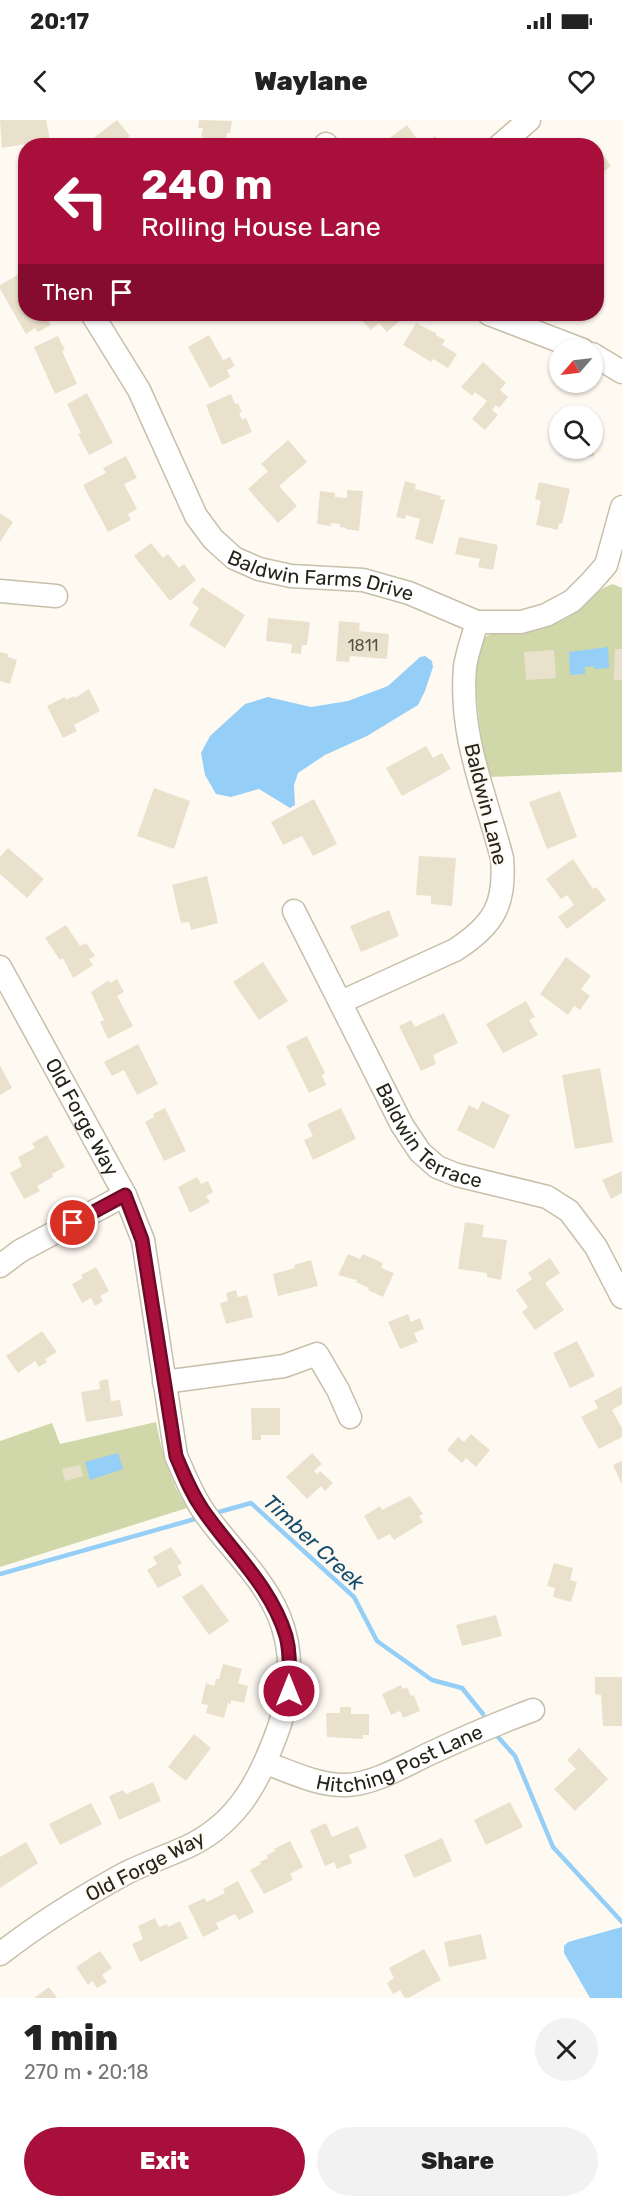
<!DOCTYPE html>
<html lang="en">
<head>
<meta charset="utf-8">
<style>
  body { margin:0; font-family:Rubik,sans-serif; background:#f2f2f2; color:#222; height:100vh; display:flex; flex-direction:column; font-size:22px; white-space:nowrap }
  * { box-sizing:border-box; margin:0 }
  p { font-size:20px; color:#767676 }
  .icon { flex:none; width:33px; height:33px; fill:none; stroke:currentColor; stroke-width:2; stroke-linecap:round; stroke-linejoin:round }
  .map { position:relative; height:1878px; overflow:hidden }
  .sheet { display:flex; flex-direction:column; background:#fff; flex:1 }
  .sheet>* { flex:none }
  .top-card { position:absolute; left:18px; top:18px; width:586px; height:183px; border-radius:24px; box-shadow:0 2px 4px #0004; background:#a8103b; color:#fff; overflow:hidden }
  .needle { width:39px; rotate:242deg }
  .fabs { position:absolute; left:549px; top:219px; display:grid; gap:12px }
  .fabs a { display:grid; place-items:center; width:54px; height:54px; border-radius:50%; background:#fff; box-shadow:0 2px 4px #0004; font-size:30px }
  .pin { position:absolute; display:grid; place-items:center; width:51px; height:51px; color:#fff; margin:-26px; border:3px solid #fff; border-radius:50%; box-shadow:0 2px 6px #0007 }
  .me { position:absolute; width:66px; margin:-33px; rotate:0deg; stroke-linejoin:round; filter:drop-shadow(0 0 4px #0008) }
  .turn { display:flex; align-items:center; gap:21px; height:126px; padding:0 24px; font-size:27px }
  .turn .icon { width:78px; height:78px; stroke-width:2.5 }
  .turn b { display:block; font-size:42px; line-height:51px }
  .then { display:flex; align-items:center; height:57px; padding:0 24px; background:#0003; gap:12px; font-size:22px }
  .round { display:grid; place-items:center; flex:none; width:63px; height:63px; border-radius:32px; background:#f2f2f2 }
  .summary { display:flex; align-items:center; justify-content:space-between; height:102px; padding:0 24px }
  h1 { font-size:36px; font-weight:800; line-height:45px }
  .action { display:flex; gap:12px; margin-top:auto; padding:12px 24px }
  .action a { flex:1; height:69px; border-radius:36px; background:#a8103b; color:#fff; font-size:24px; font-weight:800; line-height:69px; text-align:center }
  .action a+a { background:#f2f2f2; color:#222 }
  .status { display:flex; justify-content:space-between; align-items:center; height:42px; padding:0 30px; background:#fff; direction:ltr }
  .status svg { height:16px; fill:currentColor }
  header { display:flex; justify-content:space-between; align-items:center; height:78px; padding:0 24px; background:#fff; font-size:27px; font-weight:800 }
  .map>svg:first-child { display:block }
</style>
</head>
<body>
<div class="status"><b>20:17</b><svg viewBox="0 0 49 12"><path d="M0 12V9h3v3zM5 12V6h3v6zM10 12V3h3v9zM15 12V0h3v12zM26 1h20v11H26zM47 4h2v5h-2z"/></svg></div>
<header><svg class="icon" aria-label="back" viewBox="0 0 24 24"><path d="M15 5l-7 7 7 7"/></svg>Waylane<svg class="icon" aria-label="heart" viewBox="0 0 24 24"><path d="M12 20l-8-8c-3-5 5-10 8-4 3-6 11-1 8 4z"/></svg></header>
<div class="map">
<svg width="622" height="1878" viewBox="0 0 622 1878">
  <rect width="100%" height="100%" fill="#fefaf2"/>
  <path fill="#d0d8a9" d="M 613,464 L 622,468 L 622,652 L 488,657 C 484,634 463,525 489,515 C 502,510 517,512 530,510 C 541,509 556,504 565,499 C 583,489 594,470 613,464 Z
    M 156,1302 C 162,1333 170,1361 187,1388 L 0,1447 L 0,1321 L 52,1303 L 60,1324 Z"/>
  <path fill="#95cef6" d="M 608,527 L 609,548 L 594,549 L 594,546 L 585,547 L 585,554 L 570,555 L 569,532 Z
    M 425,536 L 432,541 L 433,547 L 425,571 L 418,585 L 367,616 L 325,635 L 298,653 L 294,665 L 295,685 L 290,688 L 259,669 L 231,677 L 216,674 L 205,655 L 201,633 L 210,616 L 245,584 L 268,577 L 311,587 L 348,581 L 388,566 L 420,537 Z
    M 118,1333 L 123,1349 L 90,1360 L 85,1342 Z
    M 622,1807 L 622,1878 L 590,1878 L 564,1833 L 564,1826 L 568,1822 Z"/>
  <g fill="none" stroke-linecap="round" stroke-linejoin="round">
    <path stroke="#95cef6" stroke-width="4.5" d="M 219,1392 L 251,1383 L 354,1477 L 377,1521 L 432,1560 L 462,1568 L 483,1594
      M 0,1454 L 195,1399
      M 498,1617 L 515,1636 L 553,1727 L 622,1802"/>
  </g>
  <path fill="#eae1cc" d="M 0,0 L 46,0 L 50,20 L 2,28 Z
    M 117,0 L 130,16 L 118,26 L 83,26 Z
    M 199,0 L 232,1 L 230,13 L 227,13 L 225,21 L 201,17 L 203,8 L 198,8 Z
    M 407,5 L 422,26 L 391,26 L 387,20 Z
    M 435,16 L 442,26 L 423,26 Z
    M 604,36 L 611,46 L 597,57 L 597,37 L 599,39 Z
    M 21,153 L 26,161 L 26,194 L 44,194 L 51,205 L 38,212 L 35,208 L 26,214 L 0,169 L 0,165 Z
    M 158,194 L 170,194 L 161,199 Z
    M 356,194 L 402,194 L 405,196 L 387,212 L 379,203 L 371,210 Z
    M 416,203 L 436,213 L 436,215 L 445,220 L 442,225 L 457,234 L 448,248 L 433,239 L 431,242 L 403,225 Z
    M 209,215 L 223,240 L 230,237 L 235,246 L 227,250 L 230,257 L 210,268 L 188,227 Z
    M 58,216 L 65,230 L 62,231 L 77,264 L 55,274 L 34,227 Z
    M 483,242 L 506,263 L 500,270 L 508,277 L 499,288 L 496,285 L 492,290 L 498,295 L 485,310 L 472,299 L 487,281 L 475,272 L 472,276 L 461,267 Z
    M 87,273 L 113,323 L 89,335 L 78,314 L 81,313 L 67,284 Z
    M 231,274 L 235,284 L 238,283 L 242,292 L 239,293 L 242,300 L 246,298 L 252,312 L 222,325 L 206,285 Z
    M 555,299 L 560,299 L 560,312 L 557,312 Z
    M 288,320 L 307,342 L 279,366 L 297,386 L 278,403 L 248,369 L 268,351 L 261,344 Z
    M 594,322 L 594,336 L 569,339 L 567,328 L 592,328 Z
    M 126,336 L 137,358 L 124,364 L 137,389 L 128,394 L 131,400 L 108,412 L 83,365 L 106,353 L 103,348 Z
    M 405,361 L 416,364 L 415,369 L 441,376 L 440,379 L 445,380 L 433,424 L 415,419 L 420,399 L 406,395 L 405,399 L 396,397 Z
    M 539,362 L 570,369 L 562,404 L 559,403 L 558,410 L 536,405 L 541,381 L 535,379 Z
    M 347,370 L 363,371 L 359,411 L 346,409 L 346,408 L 340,407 L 340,404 L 331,403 L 331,406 L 317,404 L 320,371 L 335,373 L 335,377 L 347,378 Z
    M 0,393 L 13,402 L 0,422 Z
    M 459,417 L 498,425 L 493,450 L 478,447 L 480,439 L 455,434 Z
    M 151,423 L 163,438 L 168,434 L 179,448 L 184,444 L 196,460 L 170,481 L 134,436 Z
    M 202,467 L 245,495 L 225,528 L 189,505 L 199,488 L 192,483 Z
    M 268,498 L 310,502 L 307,525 L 302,525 L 301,534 L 291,533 L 292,524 L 266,521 Z
    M 339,501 L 360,503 L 359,511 L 389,514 L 387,539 L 350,536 L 349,542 L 336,541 Z
    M 615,529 L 622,529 L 622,560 L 614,560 Z
    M 554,530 L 556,558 L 526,560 L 524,532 Z
    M 0,532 L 8,534 L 8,537 L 17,540 L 10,564 L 0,561 Z
    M 89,569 L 100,591 L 74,605 L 77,611 L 63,618 L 47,586 L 65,577 L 66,580 L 74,576 L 75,578 Z
    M 426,626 L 433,638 L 442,633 L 451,649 L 402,676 L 386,648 Z
    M 154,668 L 190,681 L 174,729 L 137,716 Z
    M 560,671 L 577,717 L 547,729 L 529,682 Z
    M 314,679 L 337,724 L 313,736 L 302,716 L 283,725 L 271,702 Z
    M 8,728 L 44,759 L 27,778 L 0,754 L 0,737 Z
    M 419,736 L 456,738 L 452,786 L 431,784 L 431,776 L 416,775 Z
    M 573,739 L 593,769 L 596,767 L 606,780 L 567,809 L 558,797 L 574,785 L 567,775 L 561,779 L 546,759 Z
    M 207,756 L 218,803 L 191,810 L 189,802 L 181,803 L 172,765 Z
    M 389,790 L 399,816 L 361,832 L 350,806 Z
    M 66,805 L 80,826 L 86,823 L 95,836 L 89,839 L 93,845 L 73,858 L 63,838 L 60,840 L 45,818 Z
    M 566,837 L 591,856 L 581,869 L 590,876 L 580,890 L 574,886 L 568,895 L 540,874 Z
    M 263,842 L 288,881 L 259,900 L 233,862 Z
    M 117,859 L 124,872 L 117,876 L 133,906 L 108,919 L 100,902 L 104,900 L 91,872 L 109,860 L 110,863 Z
    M 526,881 L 535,897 L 529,900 L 538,915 L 503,933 L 486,904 Z
    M 444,893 L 458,923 L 433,935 L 436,944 L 421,951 L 399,906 L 411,900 L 415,907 Z
    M 307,916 L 325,953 L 322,955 L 326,965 L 309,973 L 286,926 Z
    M 138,924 L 158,964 L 137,975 L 124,950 L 112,956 L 104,942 Z
    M 0,945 L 12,968 L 0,975 Z
    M 600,948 L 613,1022 L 575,1029 L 562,955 Z
    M 482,981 L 510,995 L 494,1029 L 457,1010 L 469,985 L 478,990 Z
    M 165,988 L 186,1031 L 164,1041 L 145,1002 L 154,997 L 153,994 Z
    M 341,988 L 356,1019 L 313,1040 L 304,1020 L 313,1016 L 307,1004 Z
    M 47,1015 L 65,1047 L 52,1054 L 53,1057 L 37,1066 L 40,1071 L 24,1079 L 10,1053 L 22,1046 L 18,1037 L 35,1028 L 32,1023 Z
    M 622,1051 L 622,1073 L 611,1079 L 602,1060 Z
    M 197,1057 L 201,1064 L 208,1061 L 213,1072 L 206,1076 L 210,1082 L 190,1093 L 178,1067 Z
    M 465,1102 L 484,1105 L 482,1117 L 507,1120 L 501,1160 L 487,1157 L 487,1153 L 458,1149 Z
    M 348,1134 L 360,1139 L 363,1134 L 383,1143 L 381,1148 L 394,1153 L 383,1177 L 368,1170 L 369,1168 L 356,1162 L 357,1160 L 338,1155 Z
    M 550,1138 L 560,1153 L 545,1163 L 564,1190 L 535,1210 L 522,1192 L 528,1187 L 516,1170 L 532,1159 L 528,1153 Z
    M 311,1140 L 318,1166 L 278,1176 L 273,1154 L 295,1148 L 294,1145 Z
    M 96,1147 L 109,1171 L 100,1176 L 103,1181 L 95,1186 L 91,1178 L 82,1183 L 72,1164 L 83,1158 L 81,1155 Z
    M 236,1170 L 238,1177 L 247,1175 L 253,1197 L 226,1204 L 220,1183 L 228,1181 L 226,1173 Z
    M 408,1194 L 411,1202 L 420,1198 L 424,1209 L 414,1213 L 418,1222 L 400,1229 L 388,1202 Z
    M 42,1211 L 57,1232 L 45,1239 L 47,1242 L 39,1247 L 35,1241 L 18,1253 L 6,1236 Z
    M 577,1221 L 595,1256 L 570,1268 L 553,1233 Z
    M 108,1259 L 111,1281 L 120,1280 L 123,1296 L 86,1302 L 81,1272 L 100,1269 L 99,1261 Z
    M 622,1266 L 622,1284 L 612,1290 L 622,1308 L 622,1317 L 599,1329 L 581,1297 L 598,1288 L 594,1281 Z
    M 251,1288 L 280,1288 L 280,1315 L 261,1315 L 261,1320 L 252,1320 Z
    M 471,1314 L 490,1330 L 476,1347 L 466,1338 L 462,1343 L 447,1330 L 458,1317 L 464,1322 Z
    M 312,1333 L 322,1344 L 314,1351 L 317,1354 L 320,1351 L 333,1363 L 325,1371 L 321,1366 L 307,1379 L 286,1357 Z
    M 622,1341 L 622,1365 L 613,1345 Z
    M 80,1345 L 83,1356 L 65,1361 L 62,1349 Z
    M 410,1376 L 423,1394 L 419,1396 L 423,1402 L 394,1420 L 390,1414 L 378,1420 L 364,1396 L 380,1386 L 382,1390 Z
    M 171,1427 L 182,1443 L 177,1446 L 182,1455 L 158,1468 L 147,1450 L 157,1444 L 153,1437 Z
    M 554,1443 L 573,1448 L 570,1460 L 577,1462 L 571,1482 L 553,1477 L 555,1468 L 547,1466 Z
    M 202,1464 L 229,1501 L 209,1515 L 182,1477 Z
    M 496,1495 L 502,1516 L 462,1526 L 456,1505 Z
    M 223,1544 L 242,1549 L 238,1563 L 248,1566 L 244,1583 L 231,1580 L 231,1584 L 228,1583 L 224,1598 L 206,1593 L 208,1585 L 201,1584 L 206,1563 L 214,1566 L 216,1559 L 219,1559 Z
    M 595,1557 L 622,1557 L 622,1606 L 603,1606 L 601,1575 L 595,1574 Z
    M 401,1565 L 403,1569 L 407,1567 L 411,1576 L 414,1575 L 420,1591 L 403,1598 L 400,1591 L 391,1595 L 382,1574 Z
    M 340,1587 L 351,1587 L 351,1594 L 369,1594 L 369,1615 L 363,1615 L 363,1619 L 327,1617 L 326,1593 L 340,1593 Z
    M 194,1614 L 211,1628 L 186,1661 L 168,1647 Z
    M 579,1628 L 608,1659 L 575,1691 L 554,1669 L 576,1649 L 567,1640 Z
    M 153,1662 L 161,1681 L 119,1700 L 109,1676 L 123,1670 L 126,1674 Z
    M 510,1682 L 523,1707 L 486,1725 L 474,1700 Z
    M 91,1683 L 102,1704 L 60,1725 L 49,1704 Z
    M 326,1703 L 332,1717 L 358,1706 L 367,1728 L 349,1735 L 352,1743 L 337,1749 L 334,1742 L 325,1746 L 310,1710 Z
    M 442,1718 L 452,1741 L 414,1758 L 404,1735 Z
    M 290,1721 L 303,1747 L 290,1754 L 293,1760 L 264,1774 L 250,1750 L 261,1744 L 260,1742 L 268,1738 L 267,1735 L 275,1731 L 274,1729 Z
    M 26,1722 L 38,1743 L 0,1768 L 0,1737 Z
    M 238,1761 L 254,1792 L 239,1800 L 235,1794 L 216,1803 L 219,1809 L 203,1817 L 188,1786 L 204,1778 L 207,1782 L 225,1773 L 223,1769 Z
    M 155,1798 L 159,1807 L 167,1804 L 168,1807 L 180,1801 L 188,1818 L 140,1842 L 132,1824 L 143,1819 L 138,1806 Z
    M 481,1814 L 487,1839 L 449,1847 L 444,1822 Z
    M 424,1829 L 441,1860 L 408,1878 L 405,1878 L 400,1870 L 393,1874 L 387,1863 L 394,1858 L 389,1848 Z
    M 100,1831 L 112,1848 L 102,1855 L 107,1862 L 97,1868 L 92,1861 L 88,1865 L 76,1847 Z
    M 49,1867 L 57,1878 L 34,1878 Z"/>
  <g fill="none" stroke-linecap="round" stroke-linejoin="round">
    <defs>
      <g id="minor">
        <path d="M 326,24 L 327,26"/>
        <path d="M 499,26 L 529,0"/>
        <path id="s1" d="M 92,194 L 139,270 L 196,396 L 213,419 L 234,438 L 259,449 L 291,456 L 363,460 L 409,473 L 477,502 L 521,502 L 546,495 L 572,481 L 592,461 L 606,445 L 622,387"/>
        <path d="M 489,194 L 583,230"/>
        <path d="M 592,234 L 622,252"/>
        <path d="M 0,471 L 56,476"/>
        <path id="s2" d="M 294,791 L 402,1005 L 420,1032 L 437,1047 L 457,1055 L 547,1077 L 569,1091 L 596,1127 L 622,1177"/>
        <path id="s3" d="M 0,847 L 125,1075 L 143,1120 L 176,1336 C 184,1354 191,1372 202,1389 C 226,1425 262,1455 279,1496 C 294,1533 292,1569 279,1607 C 262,1655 241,1699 193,1724 C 171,1735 148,1742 126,1753 C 82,1777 40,1803 0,1834"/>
        <path d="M 341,882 L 455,830 C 494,805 506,784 502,738 C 485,673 459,616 465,547 C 467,532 473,517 477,502"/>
        <path d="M 0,1146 L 20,1131 L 125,1075"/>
        <path d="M 164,1262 L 284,1246 L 317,1234 L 338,1270 L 350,1297"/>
        <path id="s4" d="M 266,1643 C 291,1652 319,1666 346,1665 C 375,1664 405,1645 431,1633 C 465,1617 498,1603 533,1590"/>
      </g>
    </defs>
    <use href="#minor" stroke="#c7bfaa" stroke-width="25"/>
    <use href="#minor" stroke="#fff" stroke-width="22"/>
  </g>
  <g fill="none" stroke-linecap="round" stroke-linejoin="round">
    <defs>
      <path id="route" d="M 73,1103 L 125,1075 L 142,1120 L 176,1336 C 184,1355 191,1373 203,1390 C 231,1431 271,1466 286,1516 C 291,1534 289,1553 289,1571"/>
    </defs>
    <use href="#route" stroke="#6d0a26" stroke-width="15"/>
    <use href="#route" stroke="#a8103b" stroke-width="10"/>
  </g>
  <g text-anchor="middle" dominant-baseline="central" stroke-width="4.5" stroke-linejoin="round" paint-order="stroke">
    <g font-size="16" fill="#575247">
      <text x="363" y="525">1811</text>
    </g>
    <g font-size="20" fill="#26231b" stroke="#fefaf2">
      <text stroke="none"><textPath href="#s1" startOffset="374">Baldwin Farms Drive</textPath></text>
      <text transform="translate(486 684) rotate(76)">Baldwin Lane</text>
      <text stroke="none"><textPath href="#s3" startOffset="171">Old Forge Way</textPath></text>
      <text stroke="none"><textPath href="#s2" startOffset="268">Baldwin Terrace</textPath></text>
      <text stroke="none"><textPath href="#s4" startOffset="142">Hitching Post Lane</textPath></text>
      <text transform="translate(145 1746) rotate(-27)">Old Forge Way</text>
    </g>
    <g font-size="21" font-style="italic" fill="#154c6d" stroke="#fefaf2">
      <text transform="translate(314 1422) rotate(43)">Timber Creek</text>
    </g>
  </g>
</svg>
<div class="fabs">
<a><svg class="needle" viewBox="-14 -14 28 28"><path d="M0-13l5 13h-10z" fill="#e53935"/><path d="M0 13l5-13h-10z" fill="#767676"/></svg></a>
<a><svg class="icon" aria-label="search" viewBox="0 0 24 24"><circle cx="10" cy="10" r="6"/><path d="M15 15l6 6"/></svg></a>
</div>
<div class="pin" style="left:73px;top:1103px;background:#d93025"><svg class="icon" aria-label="arrive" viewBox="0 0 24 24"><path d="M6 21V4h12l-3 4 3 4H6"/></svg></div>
<svg class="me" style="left:289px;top:1571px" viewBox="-20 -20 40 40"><circle r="17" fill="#a8103b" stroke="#fff" stroke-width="3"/><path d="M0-11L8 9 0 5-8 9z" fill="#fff"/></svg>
<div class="top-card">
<div class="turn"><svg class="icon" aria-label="left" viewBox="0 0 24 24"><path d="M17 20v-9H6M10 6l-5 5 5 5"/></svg><div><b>240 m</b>Rolling House Lane</div></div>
<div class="then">Then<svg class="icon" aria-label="arrive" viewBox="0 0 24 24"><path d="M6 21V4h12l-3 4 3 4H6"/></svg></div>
</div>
</div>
<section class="sheet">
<div class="summary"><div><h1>1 min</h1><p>270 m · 20:18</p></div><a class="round"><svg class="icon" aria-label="close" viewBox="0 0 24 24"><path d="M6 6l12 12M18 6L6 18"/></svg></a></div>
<div class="action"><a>Exit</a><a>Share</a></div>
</section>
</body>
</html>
